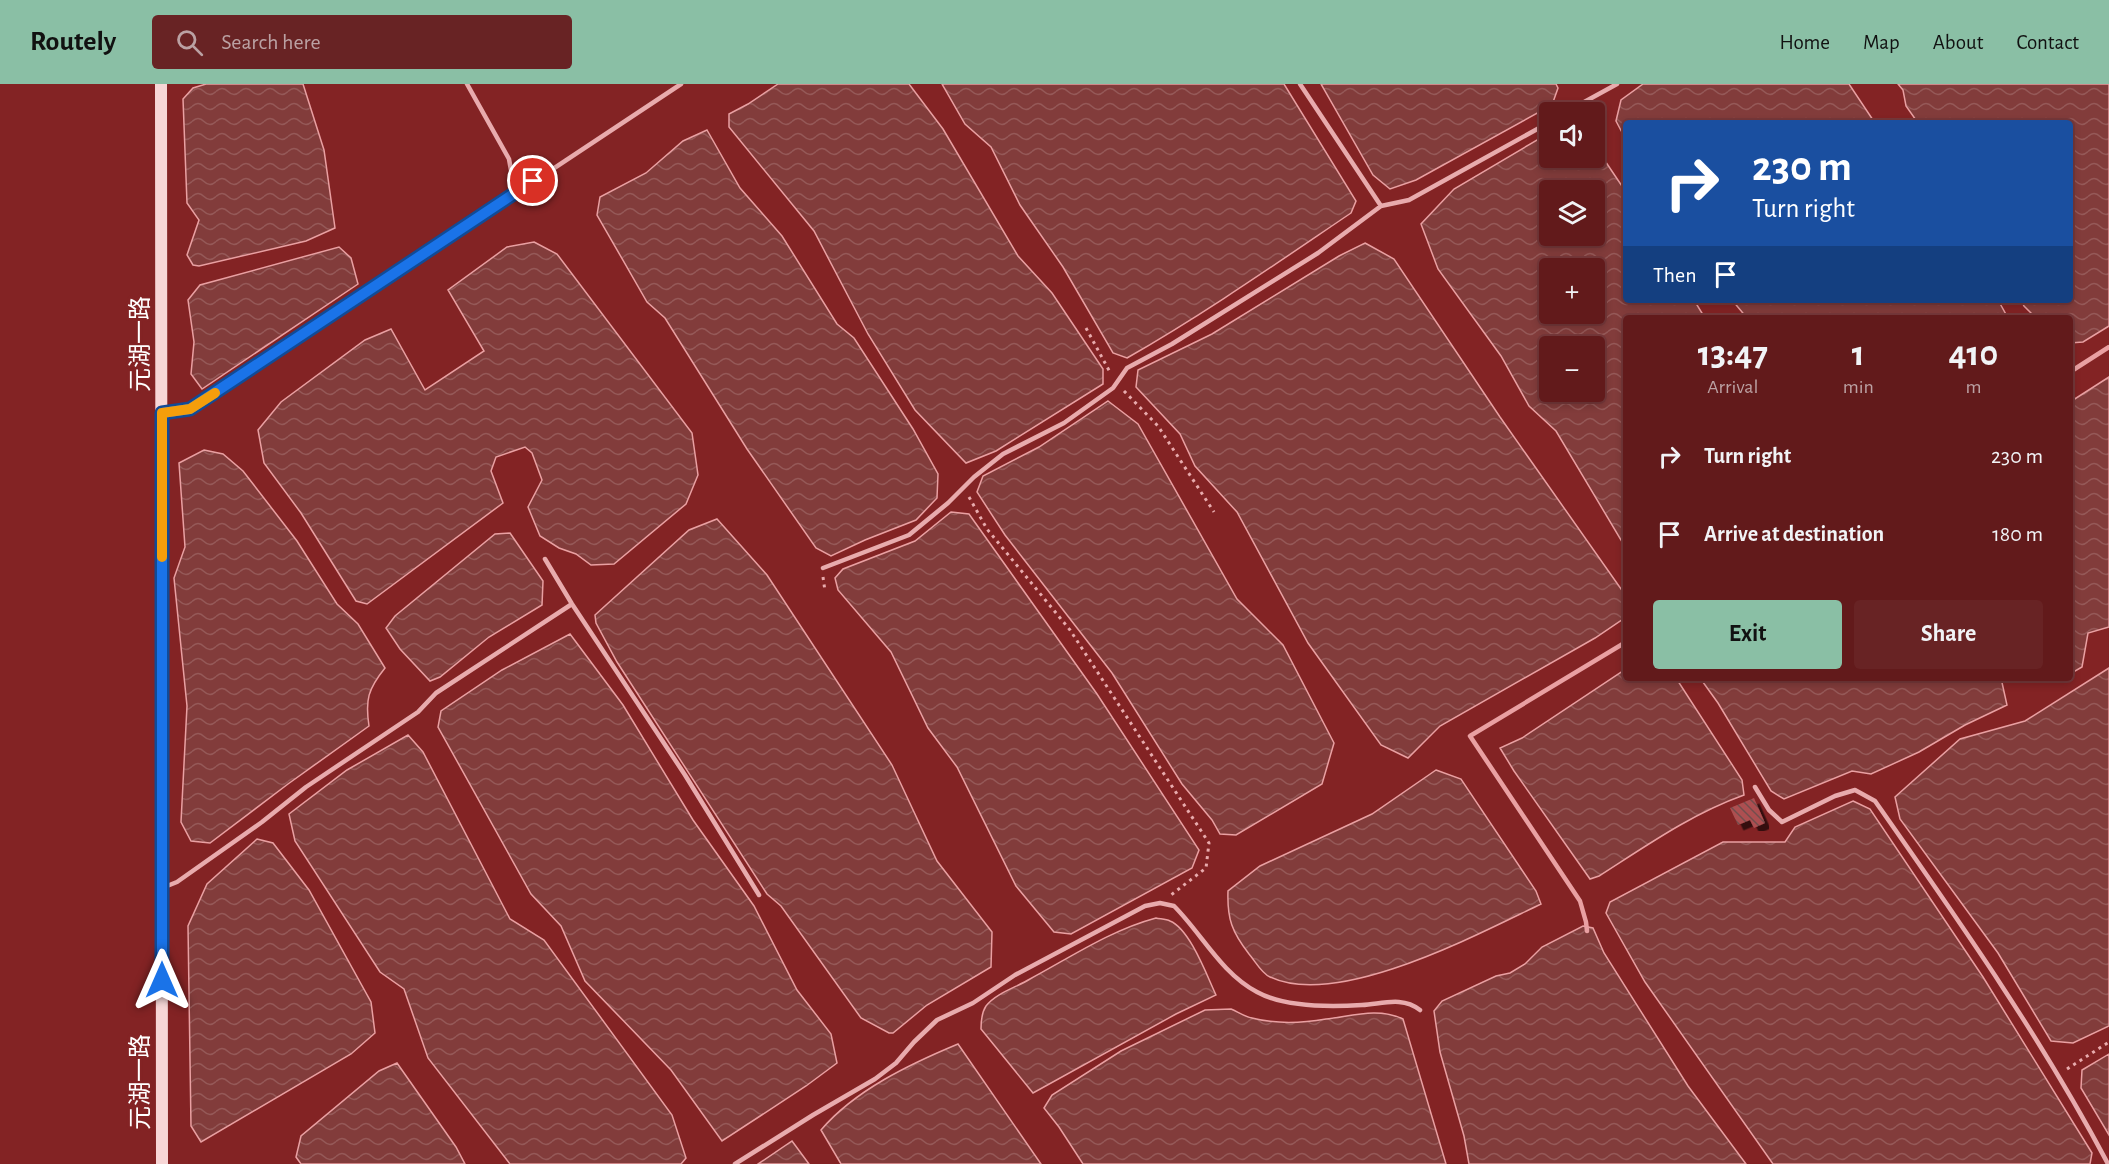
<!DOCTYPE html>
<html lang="en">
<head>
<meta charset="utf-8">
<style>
  body { margin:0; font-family:"Alegreya Sans","Noto Sans SC",sans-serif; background:#682324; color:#f1f3f6; height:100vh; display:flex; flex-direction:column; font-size:22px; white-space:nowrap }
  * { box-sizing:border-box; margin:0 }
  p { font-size:20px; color:#bba1a3 }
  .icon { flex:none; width:33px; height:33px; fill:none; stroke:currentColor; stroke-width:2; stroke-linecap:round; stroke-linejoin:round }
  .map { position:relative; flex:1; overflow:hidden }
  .panel { position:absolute; left:1623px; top:231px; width:450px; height:366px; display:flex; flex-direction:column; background:#621a1b; border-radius:6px; box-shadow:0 3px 9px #0003,0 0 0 2px #76383a }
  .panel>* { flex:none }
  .top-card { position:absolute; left:1623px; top:36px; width:450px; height:183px; border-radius:6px; box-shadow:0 3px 9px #0003,0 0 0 2px #76383a; background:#1a4fa0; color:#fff; overflow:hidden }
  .buttons { position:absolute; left:1539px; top:18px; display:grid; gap:12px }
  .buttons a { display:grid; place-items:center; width:66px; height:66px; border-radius:6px; background:#621a1b; box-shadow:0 3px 9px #0003,0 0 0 2px #76383a; font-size:30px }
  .pin { position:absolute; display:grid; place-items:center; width:51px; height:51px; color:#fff; margin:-26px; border:3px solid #fff; border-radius:50%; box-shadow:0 2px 6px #0007 }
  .me { position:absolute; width:66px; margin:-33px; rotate:0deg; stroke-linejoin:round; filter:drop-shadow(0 0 4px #0008) }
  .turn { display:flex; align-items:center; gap:21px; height:126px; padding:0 30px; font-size:27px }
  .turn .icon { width:78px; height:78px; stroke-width:2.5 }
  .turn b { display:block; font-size:42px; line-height:51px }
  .then { display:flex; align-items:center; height:57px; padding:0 30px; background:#0003; gap:12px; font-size:22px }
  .eta { display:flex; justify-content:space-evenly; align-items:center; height:102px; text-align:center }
  .eta b { font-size:36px; font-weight:600; line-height:42px }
  .action { display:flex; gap:12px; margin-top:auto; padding:12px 30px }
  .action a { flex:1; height:69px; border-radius:6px; background:#8abfa5; color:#111; font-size:24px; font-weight:600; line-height:69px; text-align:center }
  .action a+a { background:#682324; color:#f1f3f6 }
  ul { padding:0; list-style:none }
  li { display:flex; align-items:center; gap:18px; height:78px; padding:0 30px }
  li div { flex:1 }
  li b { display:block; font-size:22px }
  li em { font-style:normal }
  header { display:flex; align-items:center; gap:36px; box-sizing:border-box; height:84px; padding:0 30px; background:#8abfa5; color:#111 }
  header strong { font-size:28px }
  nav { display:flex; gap:33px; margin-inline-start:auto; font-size:21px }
  .search { width:420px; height:54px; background:#682324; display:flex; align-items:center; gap:15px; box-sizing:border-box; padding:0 21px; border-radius:6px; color:#bba1a3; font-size:22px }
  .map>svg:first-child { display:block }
</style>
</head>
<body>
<header>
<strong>Routely</strong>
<div class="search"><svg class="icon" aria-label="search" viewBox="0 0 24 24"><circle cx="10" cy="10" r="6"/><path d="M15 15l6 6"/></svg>Search here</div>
<nav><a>Home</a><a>Map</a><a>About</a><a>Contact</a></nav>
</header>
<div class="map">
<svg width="2109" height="1080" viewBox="0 0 2109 1080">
  <defs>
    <pattern id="water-waves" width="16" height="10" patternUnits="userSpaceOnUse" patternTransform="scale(1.5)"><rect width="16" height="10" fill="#823c3b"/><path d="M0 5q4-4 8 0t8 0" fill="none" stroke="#955958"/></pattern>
    <pattern id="building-back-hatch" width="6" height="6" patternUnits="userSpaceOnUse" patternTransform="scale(1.5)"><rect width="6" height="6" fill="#ad5051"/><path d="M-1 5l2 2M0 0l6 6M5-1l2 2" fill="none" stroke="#734e4e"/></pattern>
    <filter id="shadow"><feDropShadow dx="5.5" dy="5.5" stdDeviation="0" flood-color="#0009"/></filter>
  </defs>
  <rect width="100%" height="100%" fill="#832324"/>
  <path fill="url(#water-waves)" stroke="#e9a0a2" stroke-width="1.5" fill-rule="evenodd" d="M 206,0 L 303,0 L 324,66 L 335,144 L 306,157 L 199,182 L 193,181 L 187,171 L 199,136 L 187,119 L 183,15 L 193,4 Z
    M 778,0 L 909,0 L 943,45 L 1018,172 L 1052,209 L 1103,285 L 1103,300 L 996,367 L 966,379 L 915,326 L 868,250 L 814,147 L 729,43 L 729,30 L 748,20 Z
    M 942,0 L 1284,0 L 1356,117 L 1351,129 C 1277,179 1204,230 1127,274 L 1113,269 L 1063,183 L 1020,121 L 991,63 L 965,40 Z
    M 1321,0 L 1556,0 L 1558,4 L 1552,21 L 1416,96 L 1390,105 L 1373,91 Z
    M 1643,0 L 1849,0 L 1875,39 L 1626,39 L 1626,56 L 1616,37 L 1621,16 Z
    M 1898,0 L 2109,0 L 2109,242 L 2083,258 L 2070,259 L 2070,234 L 2036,234 L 2024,222 L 2021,216 L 2070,216 L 2070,39 L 1918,39 L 1906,22 L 1903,6 Z
    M 707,46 L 740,104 L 782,152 L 837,240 L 854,254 L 913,345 L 938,390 L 937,414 L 916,436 L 865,456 L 831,472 L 816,464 L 747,365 L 665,234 L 647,218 L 597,131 L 600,113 L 646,89 L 683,57 Z
    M 1549,49 L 1550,74 L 1594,74 L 1595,62 L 1626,108 L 1626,216 L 1694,216 L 1705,234 L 1626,234 L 1626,468 L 1624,461 L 1556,347 L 1529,322 L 1501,272 L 1438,185 L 1421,140 L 1454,105 ZM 1550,106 L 1594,106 L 1594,152 L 1550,152 ZM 1550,184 L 1594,184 L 1594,230 L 1550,230 ZM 1550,262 L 1594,262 L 1594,308 L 1550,308 Z
    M 534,158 L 557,170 L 692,349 L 698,391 L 686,420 L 614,480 L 591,481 L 576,470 L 559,464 L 540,452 L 528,423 L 542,396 L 532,369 L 525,363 L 496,373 L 491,387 L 503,419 L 367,520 L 356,517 L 301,429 L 264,379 L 258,346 L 281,318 L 365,256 L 391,245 L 425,306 L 484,267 L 448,206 L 507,163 Z
    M 1365,159 L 1394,175 L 1500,333 L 1626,512 L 1626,533 L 1595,554 L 1440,642 L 1408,674 L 1381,661 L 1308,559 L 1237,428 L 1195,382 L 1180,350 L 1136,303 L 1138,286 L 1212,250 L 1339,172 Z
    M 339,163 L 351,174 L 358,200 L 202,305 L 191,290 L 194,258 L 188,216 L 200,201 Z
    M 1732,216 L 1998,216 L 2008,234 L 1747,234 Z
    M 2109,293 L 2109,543 L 2088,549 L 2082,583 L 2070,590 L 2070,318 Z
    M 1108,317 L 1138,340 L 1237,515 L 1283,561 L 1334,659 L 1322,700 L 1236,751 L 1220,750 L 1212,736 L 1182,700 L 1112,589 L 1005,451 L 977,408 L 983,392 L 1039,363 Z
    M 204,366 L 223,370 L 243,387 L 297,457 L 337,520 L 358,540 L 385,584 C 368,605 365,616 369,642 L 288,700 L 210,759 L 191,757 L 181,738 L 187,622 L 174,494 L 185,463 L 179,379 Z
    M 951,428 L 969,430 L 1097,610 L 1199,766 L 1192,784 L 1071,850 L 1054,848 L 1016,802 L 957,683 L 928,644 L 891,568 L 838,506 L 835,494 L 843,485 L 915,457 Z
    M 717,435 L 767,491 L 892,681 L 937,777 L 992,848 L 991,883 L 927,921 L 893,949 L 889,949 L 861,934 L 781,822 L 767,810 L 617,578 L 596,539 L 595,531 L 689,446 Z
    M 510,449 L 543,497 L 542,521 L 489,553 L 440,593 L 430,597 L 400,565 L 386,544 L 395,532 L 495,450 Z
    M 570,550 L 623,621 L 693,736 L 754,822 L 797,906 L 831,950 L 837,979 L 806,1002 L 722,1057 L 671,986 L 585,897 L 561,842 L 531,810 L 438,643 L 441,627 L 502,586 Z
    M 2109,584 L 2109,942 L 2073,959 L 2051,957 L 1998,869 L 1900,735 L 1895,713 L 1960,655 L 2025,637 Z
    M 1626,585 L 1626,594 L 1676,594 L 1742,696 L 1744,711 C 1691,730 1646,762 1599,792 L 1590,795 L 1514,687 L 1500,664 L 1522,654 Z
    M 1700,594 L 2001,594 L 2007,621 L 1965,641 L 1919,668 L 1871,690 L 1852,687 L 1784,715 L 1771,707 L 1718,619 Z
    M 408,651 L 423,668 L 510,835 L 544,856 L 672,1031 L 686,1074 L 681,1080 L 510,1080 L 428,974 L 404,905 L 380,888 L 295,757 L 289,730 L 347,686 Z
    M 1436,686 L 1461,695 L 1536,807 L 1541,820 C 1478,850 1338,925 1270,893 C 1262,890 1255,877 1249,870 C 1232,848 1227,835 1228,807 L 1260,782 L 1372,730 Z
    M 1853,717 L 1870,725 L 1983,893 L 2092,1069 L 2090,1080 L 1773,1080 L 1645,898 L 1606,829 L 1610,818 L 1723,758 L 1785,758 L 1795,743 Z
    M 257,755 L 273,759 L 309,806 L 371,918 L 375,949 L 351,970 L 201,1058 L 191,1042 L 188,842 L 207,800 Z
    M 1156,834 C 1160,835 1166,835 1170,837 C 1190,845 1207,892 1216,911 L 1176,930 L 1033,1009 L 981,945 C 981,937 982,928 986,922 C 996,909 1017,903 1030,895 C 1071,873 1111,846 1156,834 Z
    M 1583,842 L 1593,844 L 1604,869 L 1688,1002 L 1746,1080 L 1469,1080 L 1464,1052 L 1440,968 L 1434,927 L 1442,917 L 1496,892 L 1510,889 L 1525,880 L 1542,863 Z
    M 1231,925 C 1238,928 1245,933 1252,934 C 1275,940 1303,939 1326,935 C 1352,932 1378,923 1403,935 L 1446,1080 L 1083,1080 L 1059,1043 L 1044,1024 L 1052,1011 L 1121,967 L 1205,926 Z
    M 958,960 L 1041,1080 L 841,1080 L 821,1046 C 855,1006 910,980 958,960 Z
    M 2109,970 L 2109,1051 L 2081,1004 L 2082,986 Z
    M 397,979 L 456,1063 L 465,1080 L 301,1080 L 296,1073 L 301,1052 L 379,987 Z
    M 792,1057 L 809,1080 L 758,1080 Z"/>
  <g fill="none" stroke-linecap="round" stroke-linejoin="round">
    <path stroke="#e9a0a2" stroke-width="4.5" d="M 2070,288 L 2109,263
      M 1587,847 L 1586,838 L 1580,817 L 1470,652 L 1626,558"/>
  </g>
  <path fill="url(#building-back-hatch)" filter="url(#shadow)" d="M 1754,714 L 1765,739 L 1754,744 L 1750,736 L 1738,741 L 1730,724 Z"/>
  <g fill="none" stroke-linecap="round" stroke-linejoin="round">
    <path stroke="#e8abad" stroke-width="3" stroke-dasharray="3 4.5" stroke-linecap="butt" d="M 1086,244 L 1111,290
      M 1124,307 L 1158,342 L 1214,428
      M 969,413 L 987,445 L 1070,546 L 1209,759 L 1206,784 L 1171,811
      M 823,493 L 825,507
      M 2067,985 L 2109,958"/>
    <path stroke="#e8abad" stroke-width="4.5" d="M 467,0 L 509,75 L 515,109
      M 1300,0 L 1381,122
      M 1566,28 L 1617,0
      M 162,329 L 191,325 L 681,0
      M 545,475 L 572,520 L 685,691 L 759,811
      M 823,484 L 909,451 L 948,419 L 974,393 L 1003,370 L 1064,339 L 1113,304 L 1127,284 L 1172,260 L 1318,169 L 1381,122 L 1409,116 L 1550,38
      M 1755,703 L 1769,726 L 1782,738 L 1835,712 L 1855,706 L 1875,717 C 1957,834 2041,953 2108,1080
      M 162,804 L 177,798 L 262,738 L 306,703 L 418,628 L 436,609 L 572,520
      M 735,1080 L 813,1031 L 875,995 L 896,979 L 914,958 L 937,936 L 973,919 L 1015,891 L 1145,822 L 1160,819 L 1174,822 C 1202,850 1221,889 1257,908 C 1284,923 1331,923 1362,921 C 1382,920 1402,912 1420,926"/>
    <path stroke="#f7d6d6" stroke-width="12" d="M 161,0 L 162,1080"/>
  </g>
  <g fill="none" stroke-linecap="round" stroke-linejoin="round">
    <defs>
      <path id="route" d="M 162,896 L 162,329 L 190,325 L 533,97"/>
    </defs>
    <use href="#route" stroke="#114b97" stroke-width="15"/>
    <use href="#route" stroke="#1a73e8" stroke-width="10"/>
    <path stroke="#f59e0b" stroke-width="10" d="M 162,473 L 162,329 L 190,325 L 215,309"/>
  </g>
  <g text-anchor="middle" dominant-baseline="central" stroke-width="6" stroke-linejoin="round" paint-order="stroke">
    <g font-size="24" fill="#fff" stroke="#832324">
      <text transform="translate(141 260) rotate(-90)">元湖一路</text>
      <text transform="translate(141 998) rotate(-90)">元湖一路</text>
    </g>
  </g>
</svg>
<div class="buttons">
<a><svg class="icon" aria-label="sound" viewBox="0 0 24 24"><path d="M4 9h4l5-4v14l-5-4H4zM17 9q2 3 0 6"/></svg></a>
<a><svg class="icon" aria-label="layers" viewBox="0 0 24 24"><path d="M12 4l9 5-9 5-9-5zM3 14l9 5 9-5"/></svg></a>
<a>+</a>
<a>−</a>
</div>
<div class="pin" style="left:533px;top:97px;background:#d93025"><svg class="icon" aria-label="arrive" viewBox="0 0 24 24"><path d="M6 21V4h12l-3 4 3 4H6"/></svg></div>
<svg class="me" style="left:162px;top:896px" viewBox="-20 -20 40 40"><path d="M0-17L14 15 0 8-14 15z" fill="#1a73e8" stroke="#fff" stroke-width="4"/></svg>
<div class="top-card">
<div class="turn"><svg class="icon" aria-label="right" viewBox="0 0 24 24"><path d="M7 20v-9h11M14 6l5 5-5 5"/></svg><div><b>230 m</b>Turn right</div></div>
<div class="then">Then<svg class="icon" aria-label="arrive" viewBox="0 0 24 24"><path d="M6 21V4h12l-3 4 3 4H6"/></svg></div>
</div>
<section class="panel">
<div class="eta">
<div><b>13:47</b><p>Arrival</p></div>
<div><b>1</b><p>min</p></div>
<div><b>410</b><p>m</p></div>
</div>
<ul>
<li><svg class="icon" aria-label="right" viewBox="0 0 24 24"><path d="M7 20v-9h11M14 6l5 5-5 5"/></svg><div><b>Turn right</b></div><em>230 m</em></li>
<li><svg class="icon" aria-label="arrive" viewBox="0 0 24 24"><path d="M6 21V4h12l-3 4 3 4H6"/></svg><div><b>Arrive at destination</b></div><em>180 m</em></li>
</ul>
<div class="action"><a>Exit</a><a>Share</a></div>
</section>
</div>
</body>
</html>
